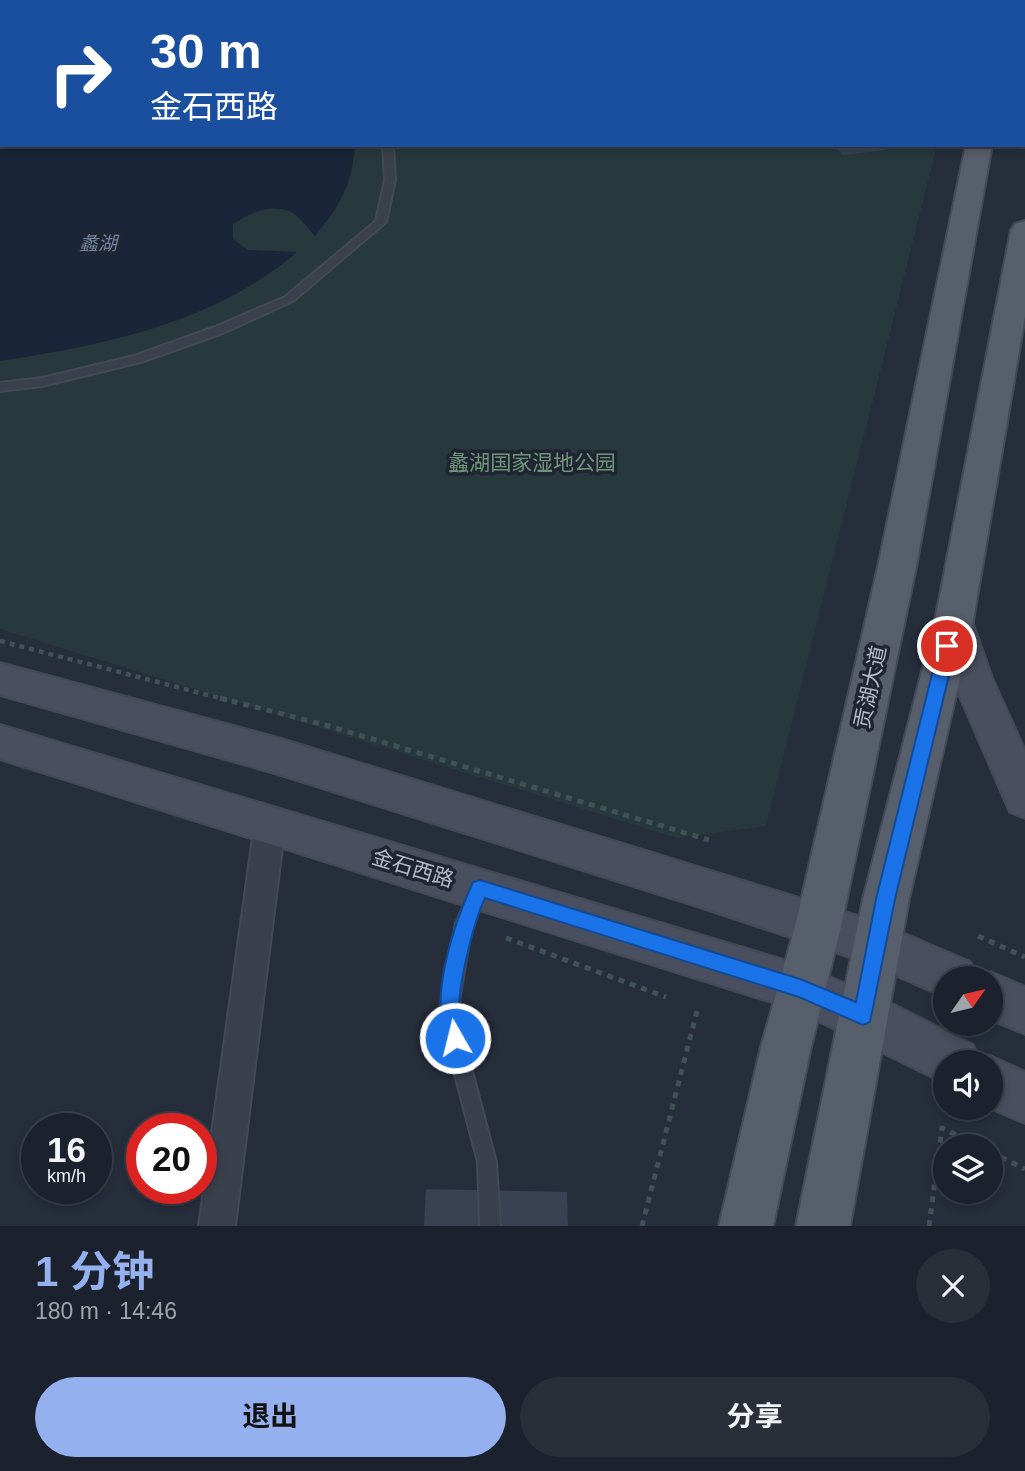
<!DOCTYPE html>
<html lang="zh">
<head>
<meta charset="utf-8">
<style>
  body { margin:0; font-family:Arial,"Noto Sans SC",sans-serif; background:#292f39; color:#f1f3f6; height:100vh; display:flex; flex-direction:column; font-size:26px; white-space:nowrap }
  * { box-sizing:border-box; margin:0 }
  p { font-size:23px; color:#a0a4aa }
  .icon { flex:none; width:38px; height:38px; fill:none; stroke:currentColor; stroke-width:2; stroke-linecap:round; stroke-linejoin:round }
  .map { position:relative; height:1226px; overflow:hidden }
  .side { display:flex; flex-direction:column; background:#1c222d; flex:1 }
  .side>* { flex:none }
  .banner { position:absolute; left:0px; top:0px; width:1026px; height:147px; box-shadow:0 4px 10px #0003,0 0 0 2px #3a3f49; background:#1a4fa0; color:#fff; overflow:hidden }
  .needle { width:46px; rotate:56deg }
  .controls { position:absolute; left:933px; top:966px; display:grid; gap:14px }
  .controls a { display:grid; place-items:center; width:70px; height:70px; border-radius:50%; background:#1c222d; box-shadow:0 4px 10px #0003,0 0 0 2px #3a3f49; font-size:35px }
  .speed { position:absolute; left:21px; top:1113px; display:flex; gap:14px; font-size:35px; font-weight:700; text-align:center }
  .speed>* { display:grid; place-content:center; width:91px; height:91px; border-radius:50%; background:#1c222d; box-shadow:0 4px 10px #0003,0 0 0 2px #3a3f49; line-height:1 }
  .speed small { font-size:18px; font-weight:400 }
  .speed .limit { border:10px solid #d22; background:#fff; color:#111 }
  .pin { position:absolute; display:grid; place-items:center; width:60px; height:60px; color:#fff; margin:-30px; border:4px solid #fff; border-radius:50%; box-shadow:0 2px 7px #0007 }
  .me { position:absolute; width:77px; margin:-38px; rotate:352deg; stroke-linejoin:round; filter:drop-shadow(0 0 5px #0008) }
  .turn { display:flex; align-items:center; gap:24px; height:147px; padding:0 35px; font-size:32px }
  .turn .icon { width:91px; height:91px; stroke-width:2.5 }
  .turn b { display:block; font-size:49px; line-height:60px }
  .round { display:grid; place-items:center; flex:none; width:74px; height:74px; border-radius:37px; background:#292f39 }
  .summary { display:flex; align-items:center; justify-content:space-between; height:119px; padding:0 35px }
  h1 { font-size:42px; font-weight:700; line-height:52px; color:#94b0ee }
  .cta { display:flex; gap:14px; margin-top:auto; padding:14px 35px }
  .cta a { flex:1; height:80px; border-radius:42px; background:#94b0ee; color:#111; font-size:28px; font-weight:700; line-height:80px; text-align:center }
  .cta a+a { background:#292f39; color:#f1f3f6 }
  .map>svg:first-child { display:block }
</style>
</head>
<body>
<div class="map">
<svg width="1025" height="1226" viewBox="0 0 1025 1226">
  <rect width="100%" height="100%" fill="#262e3c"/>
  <path fill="#28393d" d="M 0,0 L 598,2 L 2,2 L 2,145 L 937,145 L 766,826 L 677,838 L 0,629 Z"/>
  <path fill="#1a2539" d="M 0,0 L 54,2 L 2,2 L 2,145 L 355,145 C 352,185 340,206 315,236 C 308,229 300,216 291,212 C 271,203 249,213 233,224 L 233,239 L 248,250 L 297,252 C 215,323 104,345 0,361 Z"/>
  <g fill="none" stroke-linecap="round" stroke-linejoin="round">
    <path fill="#1a2539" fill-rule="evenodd" d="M 415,0 L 458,0 L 459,2 L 416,2 Z"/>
  </g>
  <path fill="#394252" d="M 834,145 L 886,145 L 887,150 L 842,155 Z
    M 426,1189 L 567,1192 L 568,1226 L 424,1226 Z"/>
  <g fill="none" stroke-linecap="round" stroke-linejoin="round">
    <defs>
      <path id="lane" d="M 217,0 L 229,0 L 231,2 L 218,2 Z
        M 383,145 L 393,145 L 395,180 L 386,222 L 293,301 L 223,333 L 141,362 L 42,386 L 0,391 L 0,383 L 42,378 L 134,356 L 215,327 L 285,297 L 376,221 L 385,180 Z
        M 479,883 L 485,885 L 487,890 L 472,923 L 457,1014 L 496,1162 L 500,1226 L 480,1226 L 478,1162 L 439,1014 L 456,923 L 473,885 Z"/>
      <path id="street" d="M 637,0 L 663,0 L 664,2 L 638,2 Z
        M 270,810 L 281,814 L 285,823 L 235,1226 L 199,1226 L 255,823 L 259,814 Z"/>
      <path id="secondary" d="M 954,606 L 968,610 L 992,678 L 1025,751 L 1025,818 L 1010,812 L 952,678 L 935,621 L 940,610 Z
        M 0,663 L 278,738 L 877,922 L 970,962 L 977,977 L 990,972 L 1025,987 L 1025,1034 L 990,1019 L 990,978 L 945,978 L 945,997 L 868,963 L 697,906 L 278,774 L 0,695 Z
        M 0,725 L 800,965 L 880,998 L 973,1045 L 979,1060 L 990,1056 L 1025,1072 L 1025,1123 L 990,1108 L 990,1062 L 945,1062 L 945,1083 L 794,1009 L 0,759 Z"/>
      <path id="primary" d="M 998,0 L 1022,0 L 1022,2 L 998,2 Z
        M 966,145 L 992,145 L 917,562 L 841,927 L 811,1047 L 773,1226 L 719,1226 L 761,1047 L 795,927 L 879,562 Z
        M 1025,221 L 1025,316 L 973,621 L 909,899 L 850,1226 L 796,1226 L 863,899 L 935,621 L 1011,230 L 1015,224 Z"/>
    </defs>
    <use href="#lane" stroke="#434955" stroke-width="4"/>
    <use href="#street" stroke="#434955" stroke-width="4"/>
    <use href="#secondary" stroke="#434955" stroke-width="4"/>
    <use href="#primary" stroke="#434955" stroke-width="4"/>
    <path stroke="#415255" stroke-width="4.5" stroke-dasharray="5 5" stroke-linecap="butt" d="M 0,641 L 227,700"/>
    <path stroke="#415255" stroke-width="5" stroke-dasharray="6 6" stroke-linecap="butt" d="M 220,698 L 329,726 L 709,840
      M 978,936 L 1025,957
      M 506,938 L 666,997
      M 990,1152 L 1025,1169
      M 642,1226 L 697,1011
      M 929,1226 L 942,1128 L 979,1146"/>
    <use href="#lane" fill="#3a404c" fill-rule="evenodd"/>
    <use href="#street" fill="#3a404c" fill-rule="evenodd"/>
    <use href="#secondary" fill="#494f5f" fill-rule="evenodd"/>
    <use href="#primary" fill="#585f6c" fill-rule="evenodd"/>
  </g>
  <path fill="#1a73e8" stroke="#114b97" stroke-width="2" d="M 947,640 L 956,646 L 895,899 L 870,1022 L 863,1025 L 799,997 L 485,898 C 473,924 458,985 459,1013 C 459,1025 467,1033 462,1045 L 455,1048 L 448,1045 C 428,999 453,926 473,882 L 480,880 L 800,979 L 856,1002 L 876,899 L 939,646 Z"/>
  <g text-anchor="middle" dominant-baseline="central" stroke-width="7" stroke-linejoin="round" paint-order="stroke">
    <g font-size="19" font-style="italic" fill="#7384a3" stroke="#1f2531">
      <text x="98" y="243">蠡湖</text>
    </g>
    <g font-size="21" fill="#6f967b" stroke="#1f2531">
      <text x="532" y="462">蠡湖国家湿地公园</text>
    </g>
    <g font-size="21" fill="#b6bbc7" stroke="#1f2531">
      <text transform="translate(870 687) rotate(-78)">贡湖大道</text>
      <text transform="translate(413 868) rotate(17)">金石西路</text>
    </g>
  </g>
</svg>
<div class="controls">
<a><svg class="needle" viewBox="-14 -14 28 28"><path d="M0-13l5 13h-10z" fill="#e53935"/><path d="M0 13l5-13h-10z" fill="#a0a4aa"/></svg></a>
<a><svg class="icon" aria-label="sound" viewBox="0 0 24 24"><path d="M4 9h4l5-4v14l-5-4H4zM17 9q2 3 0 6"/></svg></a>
<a><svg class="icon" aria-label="layers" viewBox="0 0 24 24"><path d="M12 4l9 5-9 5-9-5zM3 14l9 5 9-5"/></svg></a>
</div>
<div class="speed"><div>16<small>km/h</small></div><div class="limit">20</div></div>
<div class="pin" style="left:947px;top:646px;background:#d93025"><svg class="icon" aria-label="arrive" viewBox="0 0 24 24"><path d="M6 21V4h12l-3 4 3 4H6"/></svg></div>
<svg class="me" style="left:455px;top:1038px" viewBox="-20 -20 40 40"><circle r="17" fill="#1a73e8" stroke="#fff" stroke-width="3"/><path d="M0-11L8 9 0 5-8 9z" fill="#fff"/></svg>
<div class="banner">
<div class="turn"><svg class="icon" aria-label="right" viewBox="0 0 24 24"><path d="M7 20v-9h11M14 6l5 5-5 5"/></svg><div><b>30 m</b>金石西路</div></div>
</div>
</div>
<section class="side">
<div class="summary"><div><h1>1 分钟</h1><p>180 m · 14:46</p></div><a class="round"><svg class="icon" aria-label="close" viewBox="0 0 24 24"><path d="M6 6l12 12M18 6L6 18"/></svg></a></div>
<div class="cta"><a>退出</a><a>分享</a></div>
</section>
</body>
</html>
